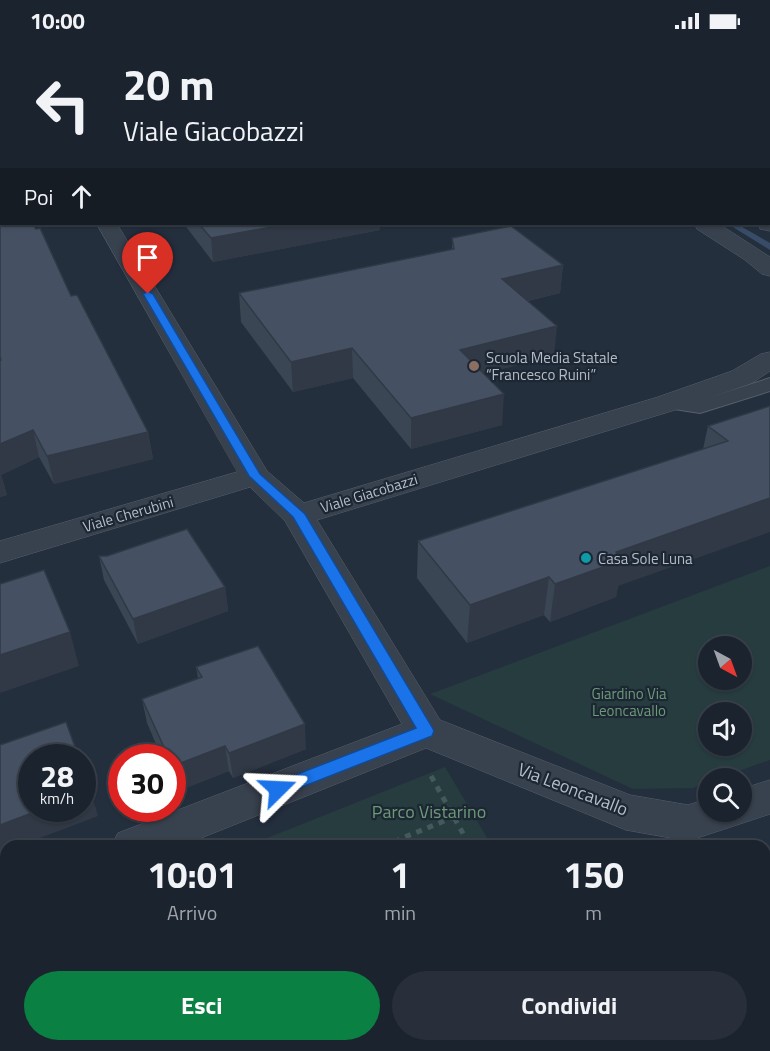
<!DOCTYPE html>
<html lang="it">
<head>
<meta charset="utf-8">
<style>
  body { margin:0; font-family:"Titillium Web",sans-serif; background:#282f3a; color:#f1f3f6; height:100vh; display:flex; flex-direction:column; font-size:22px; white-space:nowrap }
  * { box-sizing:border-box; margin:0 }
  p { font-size:20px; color:#a0a4aa }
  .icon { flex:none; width:33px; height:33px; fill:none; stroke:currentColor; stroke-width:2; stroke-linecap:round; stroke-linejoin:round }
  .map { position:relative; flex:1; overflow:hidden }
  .side { position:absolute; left:0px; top:798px; width:771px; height:212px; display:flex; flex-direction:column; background:#1b232e; border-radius:18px 18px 0 0; box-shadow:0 2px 4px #0004,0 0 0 2px #39404a }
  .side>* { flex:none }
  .top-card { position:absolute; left:0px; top:0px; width:771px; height:183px; box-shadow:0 2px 4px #0004,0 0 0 2px #39404a; background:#1b232e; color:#f1f3f6; overflow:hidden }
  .needle { width:39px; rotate:139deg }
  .tools { position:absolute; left:698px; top:594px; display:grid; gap:12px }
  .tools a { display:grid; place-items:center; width:54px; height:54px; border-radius:50%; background:#1b232e; box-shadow:0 2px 4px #0004,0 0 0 2px #39404a; font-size:30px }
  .speed { position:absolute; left:18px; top:702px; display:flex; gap:12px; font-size:30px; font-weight:700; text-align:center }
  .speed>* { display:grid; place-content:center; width:78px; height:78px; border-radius:50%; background:#1b232e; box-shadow:0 2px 4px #0004,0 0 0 2px #39404a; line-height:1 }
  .speed small { font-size:15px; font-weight:400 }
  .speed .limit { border:9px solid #d22; background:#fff; color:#111 }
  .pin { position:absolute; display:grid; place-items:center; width:51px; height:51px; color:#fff; margin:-62px -26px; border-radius:50% 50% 50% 0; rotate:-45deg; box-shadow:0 0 6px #0007 }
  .pin .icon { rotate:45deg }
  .me { position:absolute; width:66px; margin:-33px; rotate:69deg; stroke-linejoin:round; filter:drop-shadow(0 0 4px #0008) }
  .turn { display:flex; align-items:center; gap:21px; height:126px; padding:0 24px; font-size:27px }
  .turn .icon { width:78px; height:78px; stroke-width:2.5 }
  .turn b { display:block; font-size:42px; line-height:51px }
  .then { display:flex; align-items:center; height:57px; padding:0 24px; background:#0003; gap:12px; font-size:22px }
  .eta { display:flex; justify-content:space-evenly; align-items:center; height:102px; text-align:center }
  .eta b { font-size:36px; font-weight:700; line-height:42px }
  .primary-button { display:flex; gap:12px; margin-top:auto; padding:12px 24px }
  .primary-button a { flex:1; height:69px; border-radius:36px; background:#0b8043; color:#fff; font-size:24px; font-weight:700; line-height:69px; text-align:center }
  .primary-button a+a { background:#282f3a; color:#f1f3f6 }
  .status { display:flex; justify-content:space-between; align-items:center; height:42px; padding:0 30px; background:#1b232e; direction:ltr }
  .status svg { height:16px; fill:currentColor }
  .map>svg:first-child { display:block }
</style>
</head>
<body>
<div class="status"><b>10:00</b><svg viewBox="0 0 49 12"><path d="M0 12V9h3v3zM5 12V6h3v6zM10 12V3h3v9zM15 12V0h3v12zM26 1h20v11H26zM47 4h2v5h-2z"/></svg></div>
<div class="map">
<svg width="770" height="1009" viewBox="0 0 770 1009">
  <rect width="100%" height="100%" fill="#242f3e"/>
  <path fill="#263c3f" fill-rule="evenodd" d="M 770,524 L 770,718 L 719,736 L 708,736 L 708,740 L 693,746 L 633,747 L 430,652 ZM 708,604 L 741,604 L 741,638 L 708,638 ZM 708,670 L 741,670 L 741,704 L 708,704 Z
    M 445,725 L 492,804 L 247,804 Z
    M 6,899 L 6,1004 L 609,1004 L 613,1009 L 0,1009 L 0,902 Z"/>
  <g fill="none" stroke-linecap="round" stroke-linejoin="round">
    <path fill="#394c67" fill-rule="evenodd" d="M 728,182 L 737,182 L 770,201 L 770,208 Z"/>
    <defs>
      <path id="service" d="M 770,336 L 770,349 L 700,371 L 661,365 L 658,361 L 661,357 L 668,355 L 699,359 Z"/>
      <path id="minor" d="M 0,0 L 7,2 L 2,2 L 2,9 Z
        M 770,176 L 770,189 L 760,187 L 758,182 L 770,182 Z
        M 97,182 L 117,182 L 267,429 L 304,461 L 658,355 L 732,329 L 761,312 L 770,310 L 770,329 L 752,341 L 678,367 L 317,478 L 440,678 L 630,753 L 688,763 L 708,757 L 708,770 L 741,770 L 741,747 L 770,738 L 770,772 L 688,799 L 626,788 L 426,706 L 181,804 L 111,804 L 118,791 L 402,682 L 285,479 L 250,445 L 0,521 L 0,499 L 237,430 Z
        M 695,182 L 719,182 L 770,215 L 770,234 L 762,232 L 745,218 L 697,187 Z
        M 6,834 L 6,875 L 0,877 L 0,836 Z"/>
    </defs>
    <use href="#service" stroke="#565f6c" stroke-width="2"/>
    <use href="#minor" stroke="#565f6c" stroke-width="1"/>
    <path stroke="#44595c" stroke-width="2" stroke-dasharray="2 2" stroke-linecap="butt" d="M 0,40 L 2,43"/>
    <path stroke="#44595c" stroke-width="5" stroke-dasharray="6 6" stroke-linecap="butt" d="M 431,734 L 470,804
      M 383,804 L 454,775
      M 0,962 L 6,960
      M 585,1004 L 588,1009"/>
    <use href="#service" fill="#38414e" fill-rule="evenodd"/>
    <use href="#minor" fill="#38414e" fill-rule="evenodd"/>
  </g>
  <path fill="#3b4654" d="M 21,0 L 716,0 L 718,2 L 22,2 Z
    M 2,182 L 71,254 L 148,390 L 153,417 L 54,442 L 39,415 L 1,433 L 7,453 L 0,455 Z
    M 184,182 L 380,182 L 380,188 L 213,220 Z
    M 452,196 L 563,223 L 560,251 L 528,259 L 554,314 L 484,331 L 502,383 L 411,407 L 353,336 L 293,350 L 241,280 L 239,251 L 452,208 Z
    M 770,364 L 618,544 L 616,555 L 550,580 L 544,573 L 467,601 L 417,536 L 418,499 L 703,407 L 708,384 Z
    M 99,514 L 225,545 L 228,569 L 138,602 L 104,538 Z
    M 196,625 L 306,707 L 233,736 L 229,729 L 178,749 L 172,738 L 172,716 L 162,716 L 147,681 L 142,657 L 198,636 Z
    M 619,1004 L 719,1004 L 722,1009 L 622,1009 Z"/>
  <path fill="#303945" d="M 288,182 L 380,182 L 380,188 L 213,220 L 211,196 Z
    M 563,223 L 560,251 L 499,265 L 502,237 Z
    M 557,284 L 554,314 L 458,338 L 460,308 Z
    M 352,306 L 353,336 L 293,350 L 291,320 Z
    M 504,352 L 502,383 L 411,407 L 411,376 Z
    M 33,388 L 39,415 L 1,433 L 7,453 L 0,455 L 0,402 Z
    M 148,390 L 153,417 L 54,442 L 47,414 Z
    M 770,456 L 770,490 L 618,544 L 616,555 L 550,580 L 555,542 L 616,510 Z
    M 549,535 L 544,573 L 467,601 L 470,563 Z
    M 225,545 L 228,569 L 138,602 L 133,577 Z
    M 70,590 L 79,624 L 0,651 L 0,613 Z
    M 305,682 L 306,707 L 233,736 L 229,711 Z
    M 225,704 L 229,729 L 178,749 L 173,724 Z
    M 91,750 L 98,774 L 19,804 L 6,804 L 6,809 L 0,811 L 0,783 L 45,766 L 82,766 L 82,753 Z"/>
  <path fill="#455162" stroke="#303945" stroke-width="1.5" d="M 31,0 L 716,0 L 718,2 L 32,2 Z
    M 0,109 L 2,112 L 2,182 L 33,182 L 36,187 L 40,186 L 71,254 L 77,253 L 148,390 L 47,414 L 33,388 L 0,402 L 0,318 L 1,318 L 0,314 Z
    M 199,182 L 288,182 L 211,196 Z
    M 511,184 L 563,223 L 502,237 L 557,284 L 460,308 L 504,352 L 411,376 L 352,306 L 291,320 L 239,251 L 454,207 L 452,196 Z
    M 770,364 L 770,456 L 616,510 L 623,518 L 555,542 L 549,535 L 470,563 L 418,499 L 728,399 L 708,384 Z
    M 187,487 L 225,545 L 133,577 L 99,514 L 107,514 Z
    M 44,528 L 70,590 L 0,613 L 0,542 Z
    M 258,604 L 305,682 L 229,711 L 225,704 L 173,724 L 172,716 L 169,716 L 142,657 L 202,635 L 196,625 Z
    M 66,680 L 79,716 L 32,716 L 32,766 L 45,766 L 0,783 L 0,703 Z
    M 82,726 L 91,750 L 82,753 Z
    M 639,1004 L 719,1004 L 722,1009 L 642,1009 Z"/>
  <path fill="#1a73e8" stroke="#114b97" stroke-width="1.5" d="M 148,249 L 153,252 L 260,432 L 305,472 L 432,685 L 434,689 L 432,694 L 284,752 L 278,754 L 272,752 L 269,747 L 272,742 L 416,686 L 293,475 L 249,434 L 143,252 Z"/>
  <circle fill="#8d6e63" stroke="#1d2633" stroke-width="2" cx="474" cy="324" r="6"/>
  <circle fill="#0f9aa8" stroke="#1d2633" stroke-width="2" cx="586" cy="516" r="6"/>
  <g text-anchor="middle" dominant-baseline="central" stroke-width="4.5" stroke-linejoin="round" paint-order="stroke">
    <g font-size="15" fill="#b4bcc9" stroke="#1d2633" text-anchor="start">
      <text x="486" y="315">Scuola Media Statale<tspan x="486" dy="17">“Francesco Ruini”</tspan></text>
      <text x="598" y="516">Casa Sole Luna</text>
    </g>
    <g font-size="15" fill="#b4bcc9" stroke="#1d2633">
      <text transform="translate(369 451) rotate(-17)">Viale Giacobazzi</text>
      <text transform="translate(128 472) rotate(-16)">Viale Cherubini</text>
    </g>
    <g font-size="15" fill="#6b9a76" stroke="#1d2633">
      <text x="629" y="651">Giardino Via<tspan x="629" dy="17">Leoncavallo</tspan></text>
    </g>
    <g font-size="18" fill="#b4bcc9" stroke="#1d2633">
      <text transform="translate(573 747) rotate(21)">Via Leoncavallo</text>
    </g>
    <g font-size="18" fill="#6b9a76" stroke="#1d2633">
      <text x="429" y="769">Parco Vistarino</text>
    </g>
  </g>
</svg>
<div class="tools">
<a><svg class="needle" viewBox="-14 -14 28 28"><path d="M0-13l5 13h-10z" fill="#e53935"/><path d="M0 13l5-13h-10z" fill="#a0a4aa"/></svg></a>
<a><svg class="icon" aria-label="sound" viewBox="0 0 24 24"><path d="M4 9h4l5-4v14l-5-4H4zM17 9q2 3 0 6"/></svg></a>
<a><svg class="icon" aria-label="search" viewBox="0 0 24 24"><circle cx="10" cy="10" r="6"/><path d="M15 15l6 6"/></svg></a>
</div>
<div class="speed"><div>28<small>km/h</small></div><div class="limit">30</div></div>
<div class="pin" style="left:148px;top:252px;background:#d93025"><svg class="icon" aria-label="arrive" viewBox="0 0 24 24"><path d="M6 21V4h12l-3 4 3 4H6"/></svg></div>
<svg class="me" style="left:278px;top:747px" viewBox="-20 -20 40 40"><path d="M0-17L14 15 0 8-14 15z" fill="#1a73e8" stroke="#fff" stroke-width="4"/></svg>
<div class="top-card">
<div class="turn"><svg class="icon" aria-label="left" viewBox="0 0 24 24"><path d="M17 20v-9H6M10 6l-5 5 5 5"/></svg><div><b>20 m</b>Viale Giacobazzi</div></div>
<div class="then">Poi<svg class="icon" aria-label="ahead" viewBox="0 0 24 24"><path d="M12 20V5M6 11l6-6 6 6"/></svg></div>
</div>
<section class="side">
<div class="eta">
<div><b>10:01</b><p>Arrivo</p></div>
<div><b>1</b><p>min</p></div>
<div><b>150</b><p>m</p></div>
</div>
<div class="primary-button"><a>Esci</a><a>Condividi</a></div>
</section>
</div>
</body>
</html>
